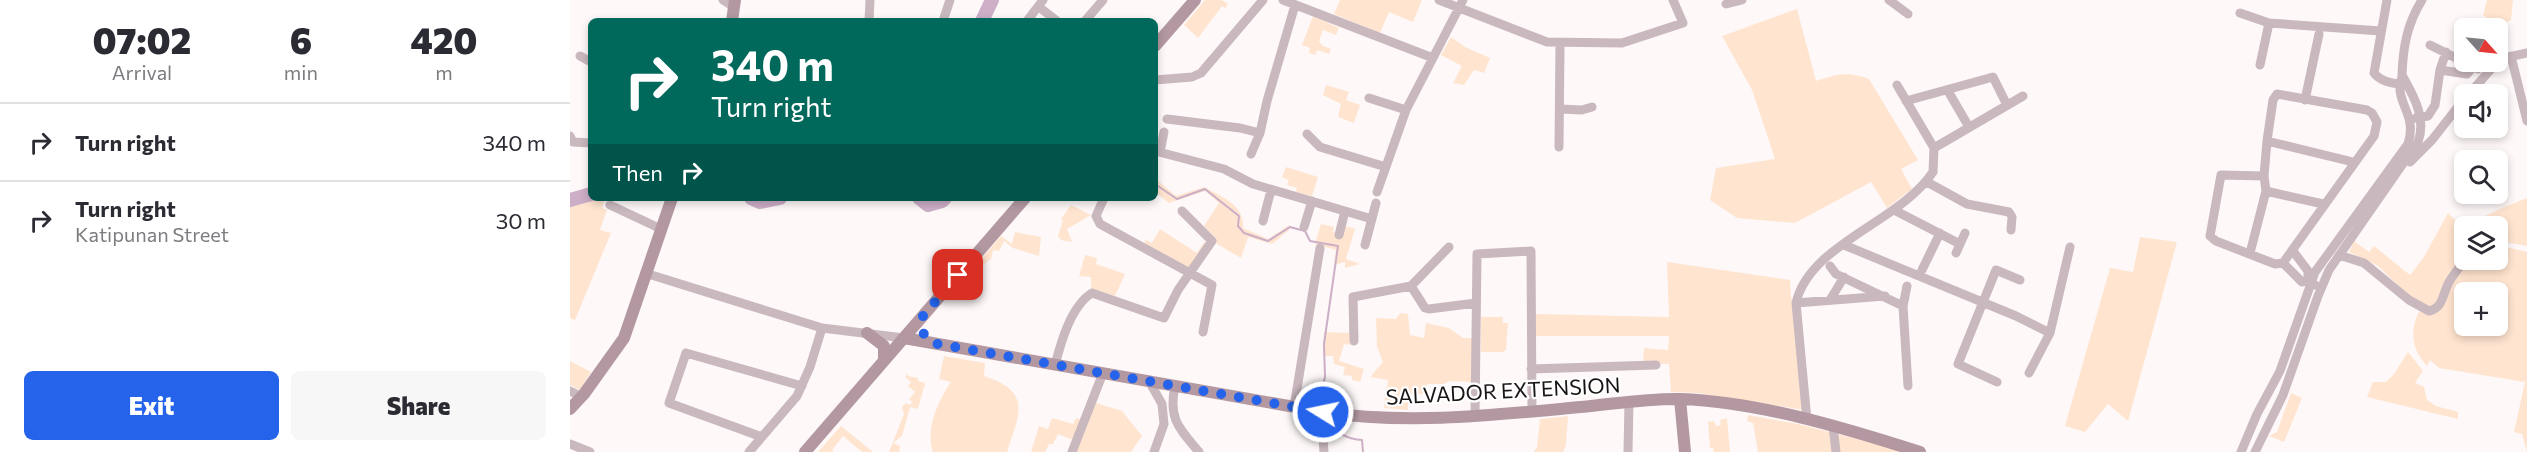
<!DOCTYPE html>
<html lang="en">
<head>
<meta charset="utf-8">
<style>
  body { margin:0; font-family:Commissioner,sans-serif; background:#f7f7f7; color:#2b2b33; height:100vh; display:flex; flex-direction:column; font-size:22px; white-space:nowrap }
  * { box-sizing:border-box; margin:0 }
  p { font-size:20px; color:#7c7c81 }
  .icon { flex:none; width:33px; height:33px; fill:none; stroke:currentColor; stroke-width:2; stroke-linecap:round; stroke-linejoin:round }
  .map { position:relative; flex:1; overflow:hidden }
  .side { display:flex; flex-direction:column; background:#fff; width:570px }
  .side>* { flex:none }
  .guide { position:absolute; left:18px; top:18px; width:570px; height:183px; border-radius:9px; box-shadow:0 3px 9px #0003; background:#00695c; color:#fff; overflow:hidden }
  .needle { width:39px; rotate:117deg }
  .buttons { position:absolute; left:1884px; top:18px; display:grid; gap:12px }
  .buttons a { display:grid; place-items:center; width:54px; height:54px; border-radius:9px; background:#fff; box-shadow:0 3px 9px #0003; font-size:30px }
  .pin { position:absolute; display:grid; place-items:center; width:51px; height:51px; color:#fff; margin:-26px; border-radius:12px; box-shadow:0 3px 9px #0006 }
  .me { position:absolute; width:66px; margin:-33px; rotate:280deg; stroke-linejoin:round; filter:drop-shadow(0 0 4px #0008) }
  .turn { display:flex; align-items:center; gap:21px; height:126px; padding:0 24px; font-size:27px }
  .turn .icon { width:78px; height:78px; stroke-width:2.5 }
  .turn b { display:block; font-size:42px; line-height:51px }
  .then { display:flex; align-items:center; height:57px; padding:0 24px; background:#0003; gap:12px; font-size:22px }
  .eta { display:flex; justify-content:space-evenly; align-items:center; height:102px; text-align:center }
  .eta b { font-size:36px; font-weight:800; line-height:42px }
  .cta { display:flex; gap:12px; margin-top:auto; padding:12px 24px }
  .cta a { flex:1; height:69px; border-radius:9px; background:#2563eb; color:#fff; font-size:24px; font-weight:800; line-height:69px; text-align:center }
  .cta a+a { background:#f7f7f7; color:#2b2b33 }
  ul { padding:0; list-style:none }
  li { display:flex; align-items:center; gap:18px; height:78px; padding:0 24px; border-top:2px solid #e1e1e2 }
  li div { flex:1 }
  li b { display:block; font-size:22px }
  li em { font-style:normal }
  main { display:flex; flex:1; min-height:0 }
  .map>svg:first-child { display:block }
</style>
</head>
<body>
<main>
<section class="side">
<div class="eta">
<div><b>07:02</b><p>Arrival</p></div>
<div><b>6</b><p>min</p></div>
<div><b>420</b><p>m</p></div>
</div>
<ul>
<li><svg class="icon" aria-label="right" viewBox="0 0 24 24"><path d="M7 20v-9h11M14 6l5 5-5 5"/></svg><div><b>Turn right</b></div><em>340 m</em></li>
<li><svg class="icon" aria-label="right" viewBox="0 0 24 24"><path d="M7 20v-9h11M14 6l5 5-5 5"/></svg><div><b>Turn right</b><p>Katipunan Street</p></div><em>30 m</em></li>
</ul>
<div class="cta"><a>Exit</a><a>Share</a></div>
</section>
<div class="map">
<svg width="1957" height="452" viewBox="0 0 1957 452">
  <rect width="100%" height="100%" fill="#fef8f8"/>
  <path fill="#ffe5d0" fill-rule="evenodd" d="M 635,0 L 652,0 L 658,4 L 655,8 L 652,6 L 628,38 L 614,25 Z
    M 770,0 L 852,0 L 843,22 L 819,12 L 810,33 L 764,14 Z
    M 1917,0 L 1943,0 L 1941,20 L 1929,26 L 1913,15 Z
    M 1227,9 L 1246,81 C 1268,74 1277,71 1299,79 L 1348,160 L 1331,169 L 1342,189 L 1317,208 L 1301,182 L 1225,223 L 1167,218 L 1140,200 L 1146,168 L 1205,159 L 1182,90 L 1152,36 Z
    M 743,16 L 769,28 L 766,35 L 753,30 L 749,41 L 753,46 L 761,49 L 759,54 L 747,50 L 746,55 L 739,53 L 740,48 L 732,45 Z
    M 881,37 L 895,47 L 920,58 L 914,73 L 904,70 L 894,85 L 883,83 L 892,66 L 871,55 Z
    M 756,85 L 779,92 L 776,100 L 790,105 L 784,123 L 768,117 L 771,104 L 753,95 Z
    M 716,167 L 748,177 L 742,196 L 726,192 L 727,188 L 717,185 L 719,180 L 712,177 Z
    M 585,178 L 606,196 L 634,187 C 652,197 675,205 673,228 L 698,239 L 719,225 L 719,230 L 702,244 L 678,237 L 671,258 L 647,244 L 645,237 L 634,226 L 649,203 L 635,191 L 599,203 L 585,192 Z
    M 27,198 L 35,198 L 32,208 L 37,210 L 30,230 L 41,233 L 5,320 L 0,318 L 0,204 Z
    M 1957,198 L 1957,246 L 1928,241 L 1928,226 L 1894,226 L 1894,256 L 1863,307 L 1845,301 L 1808,266 L 1779,252 L 1784,241 L 1799,252 L 1804,246 L 1840,275 L 1854,257 L 1878,213 L 1892,227 L 1932,208 Z
    M 501,205 L 521,215 L 497,229 L 502,242 L 491,240 L 488,236 L 493,220 L 491,219 Z
    M 751,224 L 764,227 L 763,232 L 768,233 L 771,225 L 785,229 L 776,259 L 790,264 L 775,268 L 775,262 L 764,265 L 766,250 L 745,244 Z
    M 590,229 L 627,253 L 634,242 L 637,244 L 619,270 L 574,243 L 576,240 L 582,243 Z
    M 445,232 L 471,237 L 469,256 L 443,248 L 434,241 L 429,251 L 423,250 L 421,259 L 408,269 L 405,266 L 431,236 L 442,244 Z
    M 1570,237 L 1607,242 L 1558,421 L 1538,404 L 1515,432 L 1495,426 L 1540,268 L 1563,272 Z
    M 1928,245 L 1957,252 L 1957,452 L 1952,434 L 1944,432 L 1955,382 L 1869,368 L 1860,360 L 1857,366 C 1842,350 1839,331 1849,312 L 1856,312 L 1878,291 L 1898,260 L 1928,260 ZM 1894,292 L 1928,292 L 1928,326 L 1894,326 Z
    M 515,255 L 527,258 L 526,264 L 555,274 L 545,296 L 521,289 L 521,277 L 509,276 Z
    M 1097,262 L 1220,280 L 1221,298 L 1225,304 L 1234,410 L 1128,393 L 1101,392 L 1099,364 L 1073,363 L 1074,348 L 1098,350 L 1099,336 L 964,336 L 965,314 L 1099,317 Z
    M 830,313 L 838,314 L 840,335 L 854,338 L 856,323 L 879,328 L 893,338 L 902,338 L 903,382 L 879,381 L 874,384 L 857,384 L 857,393 L 861,394 L 861,400 L 855,400 L 854,394 L 838,394 L 838,410 L 814,408 L 818,380 L 800,377 L 813,362 L 807,347 L 806,318 L 826,319 Z
    M 911,317 L 933,317 L 933,323 L 938,323 L 936,350 L 933,352 L 911,352 Z
    M 779,326 L 783,345 L 774,344 L 769,361 L 794,369 L 790,382 L 782,380 L 782,376 L 773,375 L 775,367 L 764,364 L 763,356 L 753,356 L 754,332 L 779,333 Z
    M 1838,352 L 1853,371 L 1845,383 L 1854,387 L 1857,400 L 1866,406 L 1888,412 L 1888,419 L 1797,397 L 1803,382 L 1816,382 L 1824,374 Z
    M 374,356 L 415,363 L 414,376 C 463,392 449,414 437,452 L 363,452 C 355,431 368,400 381,382 L 369,379 Z
    M 0,361 L 21,372 L 10,390 L 0,385 Z
    M 338,373 L 338,376 L 348,378 L 348,381 L 355,383 L 348,409 L 340,407 L 332,436 L 323,443 L 330,446 L 329,452 L 319,452 L 334,414 L 332,407 L 336,403 L 340,405 L 342,402 L 339,399 L 345,392 L 338,386 L 341,382 L 335,377 Z
    M 1721,393 L 1732,398 L 1714,442 L 1699,436 L 1707,432 Z
    M 526,403 L 552,411 L 572,436 L 561,452 L 505,452 Z
    M 1178,415 L 1228,424 L 1338,452 L 1188,452 L 1183,423 L 1177,421 Z
    M 998,416 L 996,445 L 993,452 L 964,452 L 967,447 L 970,419 Z
    M 482,418 L 503,424 L 506,418 L 512,420 L 503,440 L 488,434 L 483,444 L 479,444 L 475,452 L 461,452 L 469,426 L 478,429 Z
    M 1157,418 L 1160,452 L 1144,452 L 1143,448 L 1140,448 L 1138,422 L 1144,421 L 1146,426 L 1151,425 L 1150,420 Z
    M 271,426 L 303,452 L 292,452 L 273,436 L 262,450 L 264,452 L 248,452 Z"/>
  <g fill="none" stroke-linecap="round" stroke-linejoin="round">
    <path stroke="#cdaec7" stroke-width="2" d="M 585,184 L 607,199 L 635,189 L 669,216 L 668,226 L 674,233 L 698,241 L 720,227 L 735,231 L 740,241 L 768,246 L 754,344 L 755,377 L 749,398 L 752,408
      M 755,417 C 760,430 778,440 792,440 L 793,452"/>
    <path stroke="#cdaec7" stroke-width="14" d="M 412,21 L 422,0
      M 181,198 L 190,202 L 210,198
      M 349,198 L 358,205 L 372,201 L 375,198
      M 0,200 L 21,194"/>
    <path stroke="#cab8bf" stroke-width="9" d="M 153,0 L 164,7
      M 713,0 L 863,58
      M 869,0 L 977,42 L 1052,43 L 1113,23 L 1103,0
      M 1319,0 L 1338,14
      M 1817,0 L 1804,73 C 1811,82 1823,84 1835,84
      M 1156,4 L 1172,0
      M 469,7 L 487,21
      M 1670,13 L 1699,23 L 1811,31
      M 299,21 L 300,0
      M 373,21 L 380,0
      M 457,21 L 473,0
      M 515,21 L 533,0
      M 1860,45 L 1908,69
      M 10,56 L 21,62
      M 1941,56 L 1957,121
      M 1690,65 L 1699,23
      M 1870,70 L 1897,74 L 1904,66
      M 585,80 L 622,77 L 631,73 L 693,0
      M 1378,91 L 1399,127
      M 1899,94 L 1930,59 L 1957,53
      M 799,98 L 836,110
      M 1735,100 L 1749,34
      M 1336,101 L 1423,77 L 1437,105
      M 991,109 L 1012,110 L 1022,107
      M 1846,118 L 1858,116 L 1865,105 L 1870,70 L 1876,52
      M 597,119 L 670,128 L 690,133
      M 737,134 L 750,147 L 816,167
      M 0,136 L 3,142 L 21,143
      M 1697,141 L 1783,162
      M 989,147 L 990,44
      M 1364,148 L 1453,96
      M 585,151 L 654,169 L 683,184 L 802,219
      M 590,152 L 594,132
      M 681,154 L 690,133 L 697,101 L 725,5
      M 1840,162 L 1862,140 L 1894,99
      M 1694,176 L 1651,175 L 1640,236 L 1646,241 L 1705,264 L 1713,263 L 1732,282 L 1738,280 L 1745,285
      M 1357,182 L 1397,204 L 1439,212 L 1442,217 L 1441,230
      M 1696,191 L 1753,204
      M 807,192 L 836,110 L 893,0
      M 534,198 L 526,216 L 530,224 L 642,285 L 633,332
      M 40,205 L 89,228
      M 1324,210 L 1390,244
      M 693,221 L 701,190
      M 734,227 L 742,201
      M 769,235 L 775,211
      M 795,245 L 806,203
      M 1274,245 L 1446,316 L 1480,333
      M 1723,251 L 1738,271 L 1738,280
      M 1386,253 L 1395,233
      M 1680,253 L 1696,191 L 1694,176 L 1697,141 L 1703,100 L 1707,94 L 1797,110 L 1802,113 L 1807,122 L 1804,136 L 1713,263
      M 1769,255 L 1794,263 L 1839,300 L 1859,311 C 1873,308 1872,296 1878,284 C 1882,276 1889,268 1895,260
      M 1260,266 L 1266,274 L 1333,306
      M 1352,270 L 1370,233
      M 75,273 L 252,328 L 334,338
      M 841,286 L 855,308 L 859,309 L 906,303
      M 1337,286 L 1333,306 L 1338,386
      M 1260,300 L 1274,277
      M 1226,303 L 1315,296
      M 784,341 L 783,297 L 841,286 L 879,247
      M 485,365 C 491,342 501,306 522,293 L 594,318 L 608,290 L 642,241 L 612,211
      M 961,369 L 1086,365
      M 1459,373 L 1480,333 L 1500,247
      M 579,381 L 592,404 L 594,424 L 584,452
      M 1427,382 L 1388,364 L 1426,270 L 1450,280
      M 605,386 C 598,419 609,428 629,452
      M 0,391 L 12,397
      M 724,407 L 750,248
      M 751,411 L 754,452
      M 905,416 L 907,254 L 961,251 L 962,411
      M 1237,420 L 1226,303 C 1239,244 1330,222 1363,172 L 1364,148 L 1327,85
      M 1263,426 L 1266,452
      M 192,437 L 99,403 L 116,353 L 232,386
      M 0,444 L 20,452
      M 179,452 L 227,396 L 240,367 L 252,328
      M 502,452 L 533,373
      M 1058,452 L 1059,402
      M 1671,452 L 1687,414 L 1710,371 L 1745,272 L 1838,144 C 1848,112 1823,103 1832,77
      M 1685,452 L 1713,395 L 1748,296 L 1759,270 L 1848,142 C 1857,118 1843,95 1832,75 C 1833,47 1837,24 1852,0"/>
    <path stroke="#b398a2" stroke-width="12" d="M 162,21 L 165,0
      M 585,46 L 625,0
      M 297,333 L 314,346 L 314,361
      M 334,338 L 753,412 C 839,425 925,415 1011,407 C 1044,404 1078,398 1111,399 C 1189,402 1275,428 1350,452
      M 1110,399 L 1115,452
      M 0,409 L 14,394 L 54,338 L 102,198
      M 235,452 L 455,198"/>
  </g>
  <g fill="none" stroke-linecap="round" stroke-linejoin="round">
    <path stroke="#2563eb" stroke-width="10" stroke-dasharray="0 18" d="M 388,275 L 353,316 L 353,333 L 362,343 L 753,412"/>
  </g>
  <g text-anchor="middle" dominant-baseline="central" stroke-width="4.5" stroke-linejoin="round" paint-order="stroke">
    <g font-size="21" fill="#191515" stroke="#fff">
      <text transform="translate(933 390) rotate(-3)">SALVADOR EXTENSION</text>
    </g>
  </g>
</svg>
<div class="buttons">
<a><svg class="needle" viewBox="-14 -14 28 28"><path d="M0-13l5 13h-10z" fill="#e53935"/><path d="M0 13l5-13h-10z" fill="#7c7c81"/></svg></a>
<a><svg class="icon" aria-label="sound" viewBox="0 0 24 24"><path d="M4 9h4l5-4v14l-5-4H4zM17 9q2 3 0 6"/></svg></a>
<a><svg class="icon" aria-label="search" viewBox="0 0 24 24"><circle cx="10" cy="10" r="6"/><path d="M15 15l6 6"/></svg></a>
<a><svg class="icon" aria-label="layers" viewBox="0 0 24 24"><path d="M12 4l9 5-9 5-9-5zM3 14l9 5 9-5"/></svg></a>
<a>+</a>
</div>
<div class="pin" style="left:388px;top:275px;background:#d93025"><svg class="icon" aria-label="arrive" viewBox="0 0 24 24"><path d="M6 21V4h12l-3 4 3 4H6"/></svg></div>
<svg class="me" style="left:753px;top:412px" viewBox="-20 -20 40 40"><circle r="17" fill="#2563eb" stroke="#fff" stroke-width="3"/><path d="M0-11L8 9 0 5-8 9z" fill="#fff"/></svg>
<div class="guide">
<div class="turn"><svg class="icon" aria-label="right" viewBox="0 0 24 24"><path d="M7 20v-9h11M14 6l5 5-5 5"/></svg><div><b>340 m</b>Turn right</div></div>
<div class="then">Then<svg class="icon" aria-label="right" viewBox="0 0 24 24"><path d="M7 20v-9h11M14 6l5 5-5 5"/></svg></div>
</div>
</div>
</main>
</body>
</html>
